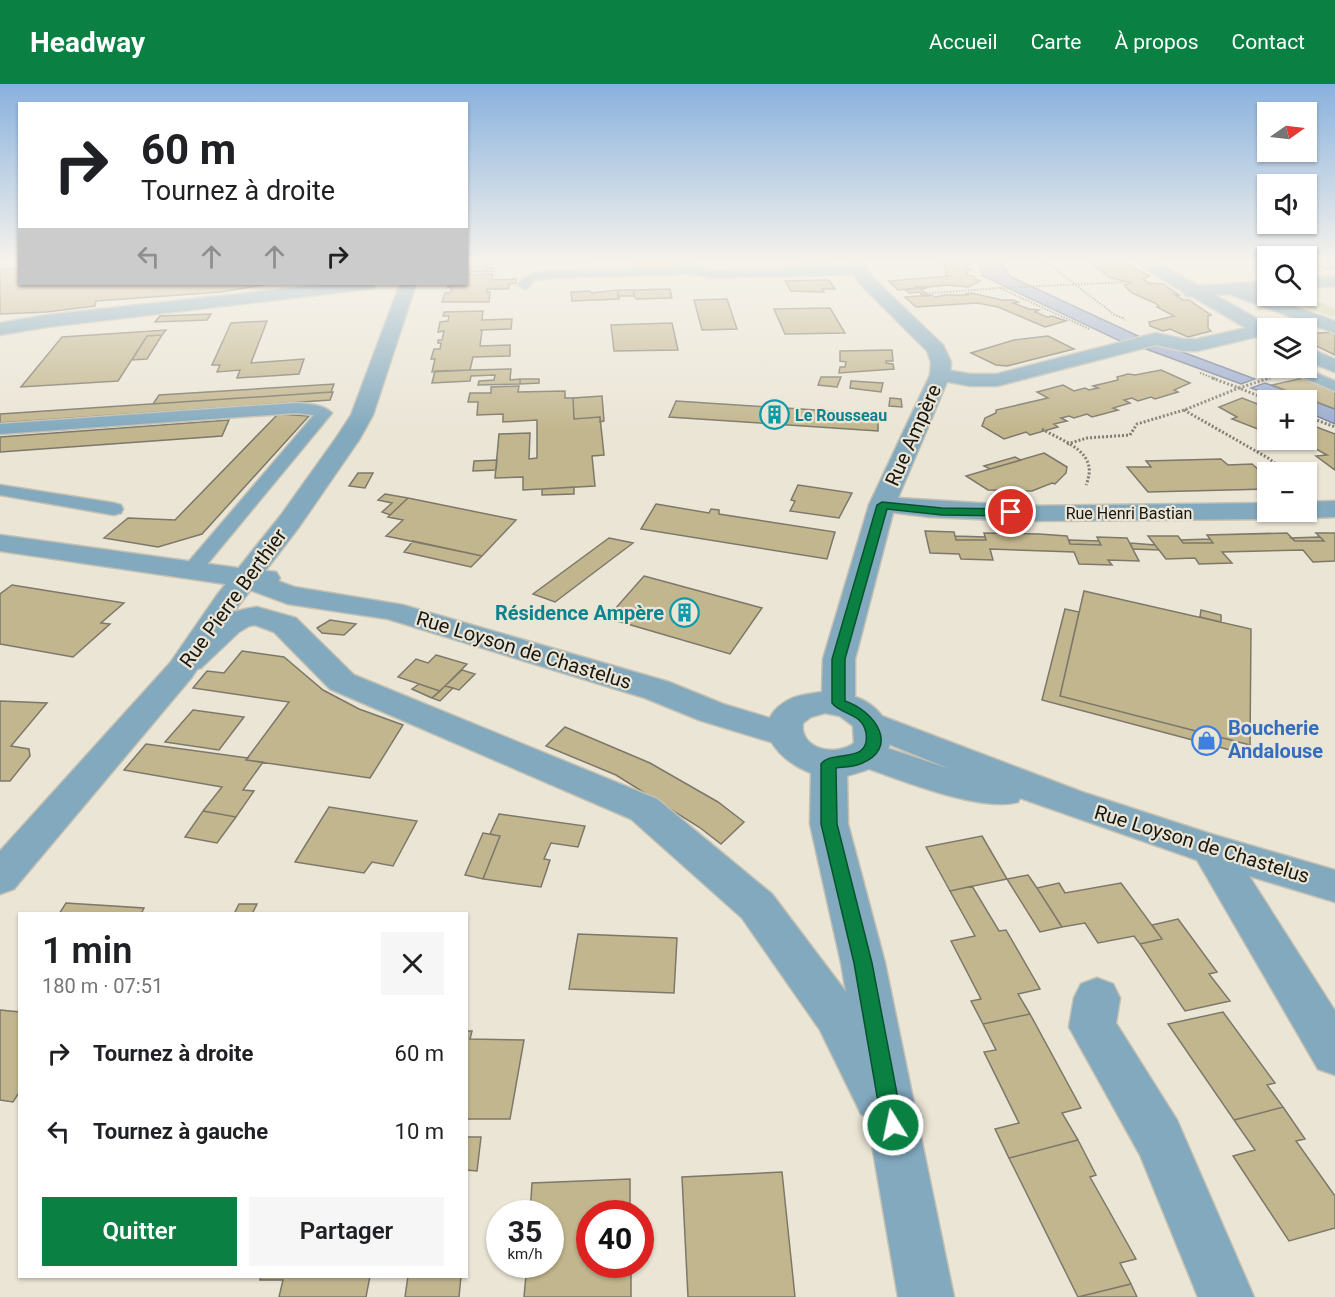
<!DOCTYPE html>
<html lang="fr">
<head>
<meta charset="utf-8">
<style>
  body { margin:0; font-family:Roboto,sans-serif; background:#f6f6f6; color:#202124; height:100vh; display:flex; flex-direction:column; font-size:22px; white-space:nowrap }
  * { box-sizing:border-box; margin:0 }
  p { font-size:20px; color:#757577 }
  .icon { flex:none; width:33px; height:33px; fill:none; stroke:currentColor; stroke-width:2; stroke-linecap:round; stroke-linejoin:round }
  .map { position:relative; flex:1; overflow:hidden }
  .side { position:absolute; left:18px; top:828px; width:450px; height:366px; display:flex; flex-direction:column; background:#fff; border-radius:0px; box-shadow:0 2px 4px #0004 }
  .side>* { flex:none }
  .guide { position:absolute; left:18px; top:18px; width:450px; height:183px; border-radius:0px; box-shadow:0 2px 4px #0004; background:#fff; color:#202124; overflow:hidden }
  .needle { width:39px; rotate:76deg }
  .controls { position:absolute; left:1257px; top:18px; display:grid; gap:12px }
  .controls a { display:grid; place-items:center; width:60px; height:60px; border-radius:0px; background:#fff; box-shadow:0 2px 4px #0004; font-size:30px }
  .speed { position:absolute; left:486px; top:1116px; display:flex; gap:12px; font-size:30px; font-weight:700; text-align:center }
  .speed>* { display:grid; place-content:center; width:78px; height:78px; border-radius:50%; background:#fff; box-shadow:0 2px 4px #0004; line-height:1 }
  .speed small { font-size:15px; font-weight:400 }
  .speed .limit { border:9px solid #d22; background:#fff; color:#111 }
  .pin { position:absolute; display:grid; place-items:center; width:51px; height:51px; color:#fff; margin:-26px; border:3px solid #fff; border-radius:50%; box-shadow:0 2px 6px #0007 }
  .me { position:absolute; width:66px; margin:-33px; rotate:350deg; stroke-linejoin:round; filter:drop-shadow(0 0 4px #0008) }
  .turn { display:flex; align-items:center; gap:21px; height:126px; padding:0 24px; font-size:27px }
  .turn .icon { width:78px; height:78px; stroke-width:2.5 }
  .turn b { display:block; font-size:42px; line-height:51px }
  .lanes { display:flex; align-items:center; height:57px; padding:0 24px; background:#0003; justify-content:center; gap:30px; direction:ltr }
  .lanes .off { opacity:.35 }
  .round { display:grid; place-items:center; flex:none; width:63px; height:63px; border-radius:0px; background:#f6f6f6 }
  .summary { display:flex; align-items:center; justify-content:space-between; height:102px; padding:0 24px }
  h1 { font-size:36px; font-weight:600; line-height:45px }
  .cta { display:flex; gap:12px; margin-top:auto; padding:12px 24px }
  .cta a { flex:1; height:69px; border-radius:0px; background:#0b8043; color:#fff; font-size:24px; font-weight:600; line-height:69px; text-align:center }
  .cta a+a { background:#f6f6f6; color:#202124 }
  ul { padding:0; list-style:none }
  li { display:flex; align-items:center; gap:18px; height:78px; padding:0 24px }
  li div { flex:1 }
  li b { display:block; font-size:22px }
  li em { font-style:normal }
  header { display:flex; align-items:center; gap:36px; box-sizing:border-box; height:84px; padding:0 30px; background:#0b8043; color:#fff }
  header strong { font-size:28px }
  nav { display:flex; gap:33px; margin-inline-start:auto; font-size:21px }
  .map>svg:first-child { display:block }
</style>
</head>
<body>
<header>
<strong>Headway</strong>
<nav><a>Accueil</a><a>Carte</a><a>À propos</a><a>Contact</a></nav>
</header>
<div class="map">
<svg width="1335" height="1213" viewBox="0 0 1335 1213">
  <rect width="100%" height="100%" fill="#eae5d5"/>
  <path fill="#cad4ad" d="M 1306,211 L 1335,225 L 1335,232 L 1330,232 L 1272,212 Z"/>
  <path fill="#9aacd0" stroke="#737f97" stroke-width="1.5" d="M 977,177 L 1002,178 L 1009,192 L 1138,252 L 1122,258 L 983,192 Z
    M 1161,260 L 1255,295 L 1241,300 L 1146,265 Z
    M 1265,299 L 1335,325 L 1335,340 L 1307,328 L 1306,316 L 1283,316 L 1251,304 Z"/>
  <path fill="#c2b68e" stroke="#7d786a" stroke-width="1.5" d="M 466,177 L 626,177 L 487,181 L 485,184 L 494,184 L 494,187 L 466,188 Z
    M 636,177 L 680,177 L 682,181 L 638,184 Z
    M 786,177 L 827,177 L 828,180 L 812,181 L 810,179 Z
    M 941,177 L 969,177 L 971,181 L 964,181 L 971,186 L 966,186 L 968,191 L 974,192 L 975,195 L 980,197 L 968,203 L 947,201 L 898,206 L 889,197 L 949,192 L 946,191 L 945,188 L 948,188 Z
    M 1092,177 L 1126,177 L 1128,178 L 1125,179 L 1132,183 L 1150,192 L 1143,195 L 1148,199 L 1163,200 L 1179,211 L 1175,211 L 1183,216 L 1189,216 L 1211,231 L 1208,232 L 1208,244 L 1211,247 L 1188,253 L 1170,245 L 1163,247 L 1150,242 L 1149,238 L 1174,232 L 1157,223 L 1159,222 L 1155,219 L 1132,209 L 1124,201 L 1131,199 L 1109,193 L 1103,189 L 1105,188 L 1095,183 Z
    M 1309,177 L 1335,177 L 1335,184 L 1327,185 Z
    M 20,184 L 20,200 L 268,200 L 221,208 L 96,217 L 95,222 L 46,228 L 0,230 L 0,185 Z
    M 493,190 L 492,196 L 516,195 L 516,199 L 509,200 L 509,205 L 487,205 L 487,208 L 490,208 L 489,218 L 442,218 L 445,209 L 450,209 L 452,203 L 448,203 L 449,200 L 466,200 L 466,191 Z
    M 829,196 L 835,205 L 822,205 L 824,208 L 791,207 L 785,197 Z
    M 915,203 L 924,203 L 927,204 L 921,205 L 929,212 L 924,212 L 920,208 L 909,209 L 906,206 L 917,205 Z
    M 670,205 L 672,214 L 636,215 L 634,212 L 634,206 Z
    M 618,206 L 634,206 L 634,212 L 618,212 Z
    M 618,206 L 619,215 L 572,217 L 571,208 L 590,207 L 591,209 Z
    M 971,209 L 1002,216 L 1013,216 L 1018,218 L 1013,219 L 1029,225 L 1039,226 L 1035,228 L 1047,233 L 1052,232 L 1066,237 L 1045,243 L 998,223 L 977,219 L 916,223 L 905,213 L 932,211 L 935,213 L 946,211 L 969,211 L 966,210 Z
    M 727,215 L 737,245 L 702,246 L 694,216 Z
    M 830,224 L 845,249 L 785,250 L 774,225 Z
    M 483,227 L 482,236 L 512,235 L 511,245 L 480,246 L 482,247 L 480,262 L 510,261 L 510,272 L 473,273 L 470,286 L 432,288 L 435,275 L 431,275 L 434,265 L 440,265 L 441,259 L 438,259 L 438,256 L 442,256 L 444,247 L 438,248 L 440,238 L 448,237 L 449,232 L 443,232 L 444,228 Z
    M 211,230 L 207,236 L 155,238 L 160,232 Z
    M 267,237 L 251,279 L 304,275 L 299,290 L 237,294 L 240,286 L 217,288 L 220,281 L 212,281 L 231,239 Z
    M 672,239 L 678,266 L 614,267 L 611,241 Z
    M 166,246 L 162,251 L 147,252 L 118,297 L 21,303 L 62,253 Z
    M 1335,248 L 1335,271 L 1306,257 L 1306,250 Z
    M 162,251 L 147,275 L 132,276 L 147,252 Z
    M 1048,252 L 1074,265 L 1007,282 L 996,281 L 971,269 L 1014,256 Z
    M 892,266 L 893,277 L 886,277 L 886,279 L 893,280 L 894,285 L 839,289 L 840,283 L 845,283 L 846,278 L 840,277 L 840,267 Z
    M 511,285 L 510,296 L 520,295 L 520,300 L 478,301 L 479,297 L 494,296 L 495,291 L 471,292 L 470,297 L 432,299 L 435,287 Z
    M 1161,286 L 1190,299 L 1174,306 L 1178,308 L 1155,315 L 1151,313 L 1138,317 L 1132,314 L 1124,316 L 1130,319 L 1113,324 L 1118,326 L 1092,333 L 1087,330 L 1074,334 L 1069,332 L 1061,334 L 1067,337 L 1054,340 L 1058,343 L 1030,351 L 1026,348 L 1004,355 L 982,342 L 985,334 L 996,329 L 996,326 L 1048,314 L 1037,308 L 1063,301 L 1074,307 L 1085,304 L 1089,306 L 1098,304 L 1093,302 L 1118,296 L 1117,293 L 1128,290 L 1135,291 Z
    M 821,293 L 841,293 L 837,303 L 818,301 Z
    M 1303,294 L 1335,307 L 1335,325 L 1272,301 Z
    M 520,295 L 539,295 L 539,299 L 520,300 Z
    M 851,297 L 883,299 L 881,308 L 850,304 Z
    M 334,300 L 331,308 L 153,320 L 159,311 Z
    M 519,302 L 518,308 L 565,307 L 565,314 L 573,314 L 574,335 L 600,333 L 604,371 L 592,372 L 595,402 L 523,406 L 523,393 L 495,394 L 499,350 L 530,349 L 529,375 L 537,374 L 537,336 L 503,338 L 503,330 L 477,331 L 478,318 L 468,318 L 470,309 L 491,309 L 491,303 Z
    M 333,308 L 330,316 L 0,339 L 0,330 Z
    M 602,312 L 604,337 L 600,338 L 600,333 L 574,335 L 573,314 Z
    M 890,314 L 901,315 L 902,323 L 889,322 Z
    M 1242,314 L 1268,324 L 1268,349 L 1232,335 L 1237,333 L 1219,323 Z
    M 676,317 L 878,330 L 878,347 L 669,333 Z
    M 278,330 L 309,332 L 202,450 L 158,463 L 104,454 L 128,434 L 175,436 Z
    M 229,336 L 222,352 L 0,368 L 0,353 Z
    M 1306,339 L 1335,350 L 1335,386 L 1316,372 L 1327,371 L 1300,356 L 1306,356 Z
    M 1044,369 L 1067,383 L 1066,389 L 1055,400 L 1052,399 L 1032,407 L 988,406 L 966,392 Z
    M 1015,373 L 1021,376 L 990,385 L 984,382 Z
    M 1221,375 L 1228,381 L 1252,380 L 1268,394 L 1268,405 L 1148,408 L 1127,383 L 1151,383 L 1146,377 Z
    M 497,376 L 496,386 L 473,387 L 474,377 Z
    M 358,389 L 373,389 L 365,404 L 349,402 Z
    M 798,401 L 852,409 L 839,434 L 790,427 L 795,417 L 791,416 Z
    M 574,403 L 574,410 L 542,411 L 542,405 Z
    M 385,410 L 408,414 L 390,431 L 382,428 L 392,419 L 378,416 Z
    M 408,414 L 516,436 L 482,472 L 386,452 L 403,436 L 388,433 Z
    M 656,420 L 709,429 L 711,425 L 719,426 L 719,430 L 835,448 L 827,475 L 641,445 Z
    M 925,447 L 954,448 L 956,456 L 986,456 L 984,449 L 1039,450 L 1067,452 L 1070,460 L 1101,461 L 1097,453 L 1127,454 L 1139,477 L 1108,476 L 1112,481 L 1079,480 L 1074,468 L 990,465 L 993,476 L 961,475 L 959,470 L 930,469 Z
    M 1287,449 L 1295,457 L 1324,457 L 1316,449 L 1335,449 L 1335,477 L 1313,478 L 1303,466 L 1222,468 L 1232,479 L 1199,480 L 1195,474 L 1166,475 L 1148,452 L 1178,452 L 1183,459 L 1213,459 L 1207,451 Z
    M 955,452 L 985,453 L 986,456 L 956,456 Z
    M 1320,453 L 1324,457 L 1295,457 L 1291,454 Z
    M 609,454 L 633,459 L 555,518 L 533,510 Z
    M 1210,455 L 1213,459 L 1183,459 L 1181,456 Z
    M 1069,456 L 1099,457 L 1101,461 L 1070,460 Z
    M 413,457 L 482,472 L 471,483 L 404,468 Z
    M 1130,459 L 1155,461 L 1159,466 L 1133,465 Z
    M 644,492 L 762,524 L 730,570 L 607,534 Z
    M 12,501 L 124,519 L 101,539 L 110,540 L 73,573 L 0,560 L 0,510 Z
    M 1084,507 L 1251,545 L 1250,661 L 1060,612 Z
    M 1065,525 L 1079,528 L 1060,612 L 1235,657 L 1234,667 L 1042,616 Z
    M 1201,526 L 1221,531 L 1221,538 L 1200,533 Z
    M 330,536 L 356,540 L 344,551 L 322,549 L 317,544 Z
    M 242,567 L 284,573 L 323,606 L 359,625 L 403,641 L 370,694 L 246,676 L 289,618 L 193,604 L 207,587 L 224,589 Z
    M 436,571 L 467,580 L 440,607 L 398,593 L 416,575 L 428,579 Z
    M 462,586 L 475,590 L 459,606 L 445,602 Z
    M 419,600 L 440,607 L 432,614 L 412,605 Z
    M 445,602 L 453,604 L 440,617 L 432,614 Z
    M 0,617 L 47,619 L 11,662 L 29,665 L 30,672 L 10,697 L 0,697 Z
    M 193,626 L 244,633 L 219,666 L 165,658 Z
    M 565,643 L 650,679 L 718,718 L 744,738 L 721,760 L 699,743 L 616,691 L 546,662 Z
    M 146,660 L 248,674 L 246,676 L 263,678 L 243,706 L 254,707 L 236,733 L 203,727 L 222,703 L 124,686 Z
    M 329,723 L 417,737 L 393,782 L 372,778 L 364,789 L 295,778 Z
    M 203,727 L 236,733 L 217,759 L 185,753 Z
    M 499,730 L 585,742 L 578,763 L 551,759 L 544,775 L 550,776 L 541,803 L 483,795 L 500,752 L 490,750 Z
    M 483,749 L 500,752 L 483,795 L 465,791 Z
    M 982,752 L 1007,795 L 950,807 L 926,763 Z
    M 1028,791 L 1037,804 L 1062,843 L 1040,848 L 1007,795 Z
    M 1059,799 L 1065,809 L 1121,799 L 1162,855 L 1140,860 L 1134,852 L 1098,859 L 1085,839 L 1062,843 L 1037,804 Z
    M 972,802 L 999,847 L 1006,846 L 1040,905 L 1018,910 L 1030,930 L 983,940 L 971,917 L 981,915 L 951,857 L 975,852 L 950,807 Z
    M 66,819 L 144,824 L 141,830 L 59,830 Z
    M 239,820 L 257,820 L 252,830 L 234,830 Z
    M 1178,835 L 1217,888 L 1209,890 L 1230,917 L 1185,927 L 1140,860 L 1162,855 L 1152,841 Z
    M 578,850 L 677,854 L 674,909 L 569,905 Z
    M 0,926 L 20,928 L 20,1007 L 13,1018 L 0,1016 Z
    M 1223,928 L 1275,999 L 1267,1001 L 1283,1023 L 1234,1036 L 1168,940 Z
    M 1030,930 L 1081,1024 L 1062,1029 L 1078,1056 L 1009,1074 L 995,1045 L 1019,1039 L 984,968 L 996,966 L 983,940 Z
    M 466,947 L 472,947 L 470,955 L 524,956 L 510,1035 L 466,1035 Z
    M 1283,1023 L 1305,1055 L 1296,1057 L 1335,1112 L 1335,1144 L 1289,1157 L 1233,1072 L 1255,1066 L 1234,1036 Z
    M 466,1053 L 481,1053 L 477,1087 L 466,1086 Z
    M 1078,1056 L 1096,1091 L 1090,1093 L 1136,1175 L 1120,1179 L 1131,1200 L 1078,1213 L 1009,1074 Z
    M 782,1088 L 795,1213 L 688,1213 L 682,1093 Z
    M 630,1095 L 630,1130 L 590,1130 L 590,1180 L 631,1180 L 631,1213 L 524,1213 L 527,1180 L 550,1180 L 550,1130 L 530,1130 L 532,1099 Z
    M 261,1192 L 370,1192 L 366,1213 L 279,1213 L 283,1196 L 260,1196 Z
    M 408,1192 L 461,1192 L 459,1213 L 405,1213 Z
    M 1131,1200 L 1137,1213 L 1077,1213 L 1078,1213 Z"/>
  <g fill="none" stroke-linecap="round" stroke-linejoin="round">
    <defs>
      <path id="service" d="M 683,177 L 693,177 L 696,183 L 711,186 L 860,182 L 866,186 L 860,190 L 711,194 L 692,190 L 551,194 L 534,196 L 528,204 L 524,205 L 518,201 C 527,188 536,189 551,186 L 684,183 Z
        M 1285,284 L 1304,284 L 1335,297 L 1335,307 L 1287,287 Z
        M 296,319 C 308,320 323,320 332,329 L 199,490 L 192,492 L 185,490 L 182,486 L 185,482 L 314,331 L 296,329 L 0,350 L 0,340 Z
        M 0,401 L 114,419 L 121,421 L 123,425 L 121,429 L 114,431 L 0,411 Z"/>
      <path id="pedestrian" d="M 1232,200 L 1335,237 L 1335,249 L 1226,209 L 1223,205 L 1226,201 Z"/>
      <path id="minor" d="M 1134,177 L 1154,177 L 1199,202 L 1268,197 L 1268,207 L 1215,211 L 1274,244 L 1268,244 L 1268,255 L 1260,252 L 1197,267 L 1183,267 L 1156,261 L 997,302 L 970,302 L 933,295 L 930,291 L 933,287 L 940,285 L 970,290 L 997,290 L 1156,249 L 1183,255 L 1197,255 L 1246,244 L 1193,213 L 1186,212 L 1183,208 Z
        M 1335,192 L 1335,202 L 1306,204 L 1306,194 Z
        M 328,200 L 376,200 L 374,204 L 368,205 L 47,243 L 0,251 L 0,239 L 47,231 Z
        M 1306,263 L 1335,275 L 1335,288 L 1306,277 Z
        M 882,413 L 1027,422 L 1268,419 L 1268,428 L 1281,428 L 1277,432 L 1268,435 L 1027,437 L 930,433 L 873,426 L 869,421 L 873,416 Z
        M 1335,417 L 1335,433 L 1306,434 L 1297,431 L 1294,428 L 1306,428 L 1306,418 Z
        M 0,451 L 245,485 L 276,488 L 280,494 L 278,497 L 294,503 L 403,521 L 669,598 L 723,620 L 796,642 L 801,650 L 796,658 L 784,662 L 699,636 L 645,614 L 388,535 L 288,520 L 239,502 L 0,467 Z
        M 257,523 L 296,534 L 354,591 L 657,715 L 772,810 L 852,916 L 903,1013 L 895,1030 L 878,1037 L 861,1030 L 820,946 L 742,834 L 631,735 L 330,605 L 274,548 L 255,541 L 249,542 L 239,548 L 201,584 L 190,587 L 179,584 L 174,577 L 179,570 C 207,544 217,528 257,523 Z
        M 871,628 L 1082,708 L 1211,750 L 1335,786 L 1335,818 L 1249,792 L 1335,927 L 1335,991 L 1318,985 L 1197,776 L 1020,714 L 1018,718 C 979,729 893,693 853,679 L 848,670 L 853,661 L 866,657 L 950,685 L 859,648 L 854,640 L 859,632 Z
        M 1097,894 L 1113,900 L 1120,914 L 1116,939 L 1177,1036 L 1254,1213 L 1198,1213 L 1140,1071 L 1069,943 L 1074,914 L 1081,900 Z"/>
      <path id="tertiary" d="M 848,177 L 864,177 L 872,193 L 943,261 L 951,278 L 950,291 L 895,421 L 855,575 L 855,613 C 885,622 906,660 874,682 C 867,687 856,689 847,692 L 848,740 L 885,879 L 954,1213 L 898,1213 L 841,879 L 810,740 L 811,689 C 781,678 746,643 785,618 C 795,611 810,610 822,608 L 823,575 L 869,421 L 930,291 L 931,278 L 927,267 L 859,199 ZM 825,629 L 840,632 L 853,642 L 854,659 C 837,673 799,666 803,639 L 811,633 Z
        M 400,200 L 416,200 L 373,331 L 359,356 L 299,443 L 239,521 L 192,593 L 14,805 L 0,810 L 0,767 L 170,579 L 217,511 L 281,431 L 336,354 L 351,331 Z"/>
    </defs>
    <use href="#service" stroke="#c4c0b2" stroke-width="3"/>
    <use href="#pedestrian" stroke="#c4c0b2" stroke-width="3"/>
    <use href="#minor" stroke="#c4c0b2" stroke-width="3"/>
    <use href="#tertiary" stroke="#c4c0b2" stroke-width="3"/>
    <path stroke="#807d72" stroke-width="2" stroke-dasharray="1.5 1.5" stroke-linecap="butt" d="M 1032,177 L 1047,179 L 1115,231 L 1125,235
      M 1000,204 L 1128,198
      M 920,210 L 1000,204 L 1089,245
      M 1200,289 L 1216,295
      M 1266,295 L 1270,294"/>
    <path stroke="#807d72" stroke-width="3" stroke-dasharray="2 2" stroke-linecap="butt" d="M 1269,316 L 1239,304 L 1270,294
      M 1184,326 L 1268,374 L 1287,388
      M 1306,332 L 1335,343
      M 1042,345 C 1066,359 1100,368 1086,401
      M 1067,360 L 1087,354 L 1130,351 L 1137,340 L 1184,326 L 1239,304 L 1212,294"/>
    <use href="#service" fill="#82a9be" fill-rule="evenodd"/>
    <use href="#pedestrian" fill="#82a9be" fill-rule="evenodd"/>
    <use href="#minor" fill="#82a9be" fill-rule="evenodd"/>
    <use href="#tertiary" fill="#82a9be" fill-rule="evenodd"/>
  </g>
  <linearGradient id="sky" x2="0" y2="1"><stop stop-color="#89b1de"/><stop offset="0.51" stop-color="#f6f3ec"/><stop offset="1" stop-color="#f6f3ec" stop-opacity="0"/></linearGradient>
  <rect width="1335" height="347" fill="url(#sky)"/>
  <path fill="#0b8043" stroke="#07532c" stroke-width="1.5" d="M 882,418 L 942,424 L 1011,425 L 1016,428 L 1011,432 L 942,431 L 887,425 L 845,575 L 845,617 C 875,627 901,664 860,680 C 853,683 844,683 836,684 L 837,740 L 872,879 L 903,1041 L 900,1048 L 893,1051 L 885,1048 L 882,1041 L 854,879 L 821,740 L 821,680 C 831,665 871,681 866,649 C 863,629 841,631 832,619 L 832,575 L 877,421 Z"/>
  <defs>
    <symbol id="building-ring" viewBox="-11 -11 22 22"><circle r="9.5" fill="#eae5d5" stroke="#0f9aa8" stroke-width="1.5"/><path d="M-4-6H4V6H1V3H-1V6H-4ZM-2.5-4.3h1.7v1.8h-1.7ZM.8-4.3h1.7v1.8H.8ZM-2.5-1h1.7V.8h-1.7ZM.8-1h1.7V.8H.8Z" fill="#0f9aa8"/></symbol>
    <symbol id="shop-ring" viewBox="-11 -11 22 22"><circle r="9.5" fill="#eae5d5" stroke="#3f7fe0" stroke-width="1.5"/><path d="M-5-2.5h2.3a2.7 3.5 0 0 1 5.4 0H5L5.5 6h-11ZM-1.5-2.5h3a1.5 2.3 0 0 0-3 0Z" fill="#3f7fe0"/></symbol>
  </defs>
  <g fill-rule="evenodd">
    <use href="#building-ring" x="758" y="314" width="33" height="33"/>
    <use href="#building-ring" x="668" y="512" width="33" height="33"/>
    <use href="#shop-ring" x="1190" y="640" width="33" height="33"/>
  </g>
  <g text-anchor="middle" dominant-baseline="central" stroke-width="4.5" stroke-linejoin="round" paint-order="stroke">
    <g font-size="16" font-weight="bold" fill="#0d838f" stroke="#eae5d5" text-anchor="start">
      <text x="795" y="331">Le Rousseau</text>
    </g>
    <g font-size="16" fill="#191711" stroke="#eae5d5">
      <text x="1129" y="429">Rue Henri Bastian</text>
    </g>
    <g font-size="20" fill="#191711" stroke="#eae5d5">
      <text transform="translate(913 351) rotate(-66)">Rue Ampère</text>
      <text transform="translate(233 514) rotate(-54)">Rue Pierre Berthier</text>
      <text transform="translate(524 566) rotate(17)">Rue Loyson de Chastelus</text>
      <text transform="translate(1202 760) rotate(17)">Rue Loyson de Chastelus</text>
    </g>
    <g font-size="20" font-weight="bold" fill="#0d838f" stroke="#eae5d5" text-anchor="end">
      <text x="664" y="529">Résidence Ampère</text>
    </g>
    <g font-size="20" font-weight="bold" fill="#366cbe" stroke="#eae5d5" text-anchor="start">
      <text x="1228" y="644">Boucherie<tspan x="1228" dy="23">Andalouse</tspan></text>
    </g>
  </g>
</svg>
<div class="controls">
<a><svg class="needle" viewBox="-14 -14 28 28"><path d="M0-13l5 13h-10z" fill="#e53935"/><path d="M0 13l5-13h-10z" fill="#757577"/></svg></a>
<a><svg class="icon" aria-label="sound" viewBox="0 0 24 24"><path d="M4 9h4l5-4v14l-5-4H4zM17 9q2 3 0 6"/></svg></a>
<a><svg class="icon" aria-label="search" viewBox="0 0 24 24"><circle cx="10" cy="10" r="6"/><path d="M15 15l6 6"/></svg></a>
<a><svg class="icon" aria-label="layers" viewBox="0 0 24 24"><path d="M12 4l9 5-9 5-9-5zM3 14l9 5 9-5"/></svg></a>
<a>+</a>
<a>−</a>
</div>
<div class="speed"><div>35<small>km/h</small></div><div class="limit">40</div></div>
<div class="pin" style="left:1011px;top:428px;background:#d93025"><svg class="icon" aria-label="arrive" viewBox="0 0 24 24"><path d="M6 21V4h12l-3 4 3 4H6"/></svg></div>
<svg class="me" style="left:893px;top:1041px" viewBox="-20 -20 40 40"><circle r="17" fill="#0b8043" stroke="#fff" stroke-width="3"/><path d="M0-11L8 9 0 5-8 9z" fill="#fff"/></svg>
<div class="guide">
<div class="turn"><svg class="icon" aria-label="right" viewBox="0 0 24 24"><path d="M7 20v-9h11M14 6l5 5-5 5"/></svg><div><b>60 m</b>Tournez à droite</div></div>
<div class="lanes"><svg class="icon off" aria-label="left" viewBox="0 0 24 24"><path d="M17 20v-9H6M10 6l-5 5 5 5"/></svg><svg class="icon off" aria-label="ahead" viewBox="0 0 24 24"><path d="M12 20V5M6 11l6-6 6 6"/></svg><svg class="icon off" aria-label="ahead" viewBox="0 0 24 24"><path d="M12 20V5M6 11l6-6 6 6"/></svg><svg class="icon" aria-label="right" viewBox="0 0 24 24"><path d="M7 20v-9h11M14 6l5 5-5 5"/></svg></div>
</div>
<section class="side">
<div class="summary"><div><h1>1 min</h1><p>180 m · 07:51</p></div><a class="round"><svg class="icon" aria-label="close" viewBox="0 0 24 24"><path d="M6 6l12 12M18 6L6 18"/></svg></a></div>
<ul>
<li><svg class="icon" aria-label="right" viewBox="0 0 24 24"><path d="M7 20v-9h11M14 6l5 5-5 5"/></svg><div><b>Tournez à droite</b></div><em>60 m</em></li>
<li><svg class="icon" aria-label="left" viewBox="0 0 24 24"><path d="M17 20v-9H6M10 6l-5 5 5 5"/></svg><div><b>Tournez à gauche</b></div><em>10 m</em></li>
</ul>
<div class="cta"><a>Quitter</a><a>Partager</a></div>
</section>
</div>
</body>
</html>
